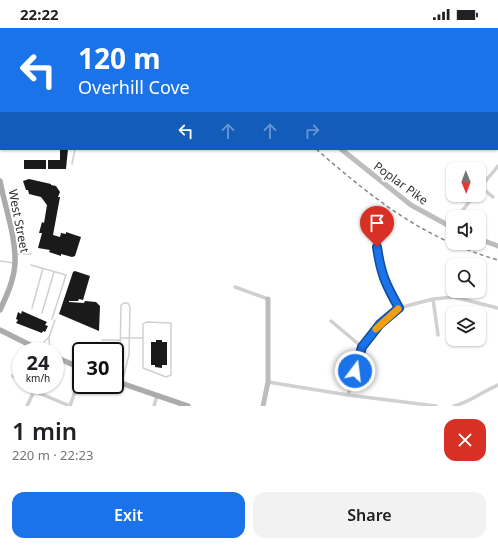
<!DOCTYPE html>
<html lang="en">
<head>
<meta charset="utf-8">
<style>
  body { margin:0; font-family:"Noto Sans",sans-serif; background:#f2f2f2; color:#202124; height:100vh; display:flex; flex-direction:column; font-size:15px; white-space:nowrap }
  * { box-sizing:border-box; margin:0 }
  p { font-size:13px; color:#757577 }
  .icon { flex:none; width:22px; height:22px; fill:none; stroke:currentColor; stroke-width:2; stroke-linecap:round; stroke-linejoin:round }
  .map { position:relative; height:378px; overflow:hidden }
  .details { display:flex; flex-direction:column; background:#fff; flex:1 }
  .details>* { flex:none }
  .banner { position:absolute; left:0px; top:0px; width:498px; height:122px; box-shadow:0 1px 3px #0004; background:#1a73e8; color:#fff; overflow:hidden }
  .needle { width:26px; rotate:179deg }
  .fabs { position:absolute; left:446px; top:134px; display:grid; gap:8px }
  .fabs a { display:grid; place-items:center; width:40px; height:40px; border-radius:8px; background:#fff; box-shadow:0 1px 3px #0004; font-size:20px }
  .speed { position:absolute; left:12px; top:314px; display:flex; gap:8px; font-size:20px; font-weight:700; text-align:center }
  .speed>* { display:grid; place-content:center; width:52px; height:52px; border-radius:50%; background:#fff; box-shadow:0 1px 3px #0004; line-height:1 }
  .speed small { font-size:10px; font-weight:400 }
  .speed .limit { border:2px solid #111; border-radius:6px; background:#fff; color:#111 }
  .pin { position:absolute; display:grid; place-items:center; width:34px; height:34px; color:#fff; margin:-41px -17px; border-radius:50% 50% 50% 0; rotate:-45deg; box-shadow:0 0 4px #0007 }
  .pin .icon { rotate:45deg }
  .me { position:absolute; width:44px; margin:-22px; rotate:15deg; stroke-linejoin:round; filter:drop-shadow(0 0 3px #0008) }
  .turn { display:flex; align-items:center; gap:14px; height:84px; padding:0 12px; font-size:18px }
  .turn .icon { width:52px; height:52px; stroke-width:2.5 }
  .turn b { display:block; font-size:28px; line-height:34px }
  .lanes { display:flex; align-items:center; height:38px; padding:0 12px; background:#0003; justify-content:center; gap:20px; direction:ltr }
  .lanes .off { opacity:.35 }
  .round { display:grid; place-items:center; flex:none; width:42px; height:42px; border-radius:12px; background:#f2f2f2 }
  .overview { display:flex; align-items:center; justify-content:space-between; height:68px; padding:0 12px }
  h1 { font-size:24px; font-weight:600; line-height:30px }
  .primary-button { display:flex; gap:8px; margin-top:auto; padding:8px 12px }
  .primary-button a { flex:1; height:46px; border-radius:12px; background:#1a73e8; color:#fff; font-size:16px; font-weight:600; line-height:46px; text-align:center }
  .primary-button a+a { background:#f2f2f2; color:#202124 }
  .status { display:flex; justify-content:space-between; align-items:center; height:28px; padding:0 20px; background:#fff; direction:ltr }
  .status svg { height:11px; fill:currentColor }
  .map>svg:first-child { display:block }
</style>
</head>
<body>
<div class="status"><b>22:22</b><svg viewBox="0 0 49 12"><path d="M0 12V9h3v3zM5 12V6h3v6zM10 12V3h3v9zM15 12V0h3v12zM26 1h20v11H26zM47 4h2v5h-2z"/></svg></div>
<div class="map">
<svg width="498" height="378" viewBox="0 0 498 378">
  <rect width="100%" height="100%" fill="#fff"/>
  <path fill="#1a1a1a" d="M 60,121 L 68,121 L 66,141 L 48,141 L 48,132 L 60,132 Z
    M 24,132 L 46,132 L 46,141 L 24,141 Z
    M 29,151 L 51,156 L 51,157 L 56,158 L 60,164 L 58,169 L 60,169 L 53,207 L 60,209 L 61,205 L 66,206 L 66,204 L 81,209 L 75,228 L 72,229 L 61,226 L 61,228 L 49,224 L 50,222 L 38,220 L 42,205 L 39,205 L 42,194 L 44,195 L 47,177 L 41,169 L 29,166 L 28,162 L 26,162 L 23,153 Z
    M 75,243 L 90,248 L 83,272 L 79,271 L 78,273 L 69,273 L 69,274 L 84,275 L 85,273 L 96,274 L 100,278 L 99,303 L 59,286 L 73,244 Z
    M 22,283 L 47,294 L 45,297 L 48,298 L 45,304 L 43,303 L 42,305 L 16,295 L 18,292 L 16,291 L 18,284 L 21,286 Z
    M 156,312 L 162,312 L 162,314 L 167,314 L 167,337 L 162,337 L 162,340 L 155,339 L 155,337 L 151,337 L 151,314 L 156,314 Z"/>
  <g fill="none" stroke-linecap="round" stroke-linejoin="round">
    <path stroke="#d0d0d0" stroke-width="1.5" d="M 116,1 L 116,0
      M 72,136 L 75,121
      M 17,226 L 31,226
      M 0,233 L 14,235
      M 31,237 L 66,247 L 52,291
      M 32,280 L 43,240
      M 42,285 L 54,244
      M 49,309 L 50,323
      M 121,310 L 143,310 L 143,296 L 146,294 L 171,295 L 171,347 L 166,349 L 143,340 L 143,310
      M 102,312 L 121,312
      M 39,319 L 49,309 L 55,292
      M 115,351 L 120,329 L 121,277 L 124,275 L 128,275 L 130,279 L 129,327 L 122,354"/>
    <path stroke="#d0d0d0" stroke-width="3.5" d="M 168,0 L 169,1
      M 411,0 L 412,1
      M 425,1 L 426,0
      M 497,54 L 498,54
      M 481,159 L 493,169
      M 479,161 L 498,138
      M 458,189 L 474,167
      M 377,219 C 381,247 386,257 399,280
      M 235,259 L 268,271
      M 433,271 L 438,307
      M 331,293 L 362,319
      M 13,348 L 21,351
      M 268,354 L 348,367 L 436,378
      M 34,363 L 70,378
      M 348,367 L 362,319 L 380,296 L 399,280 L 433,271 L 454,269 L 498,280
      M 27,378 L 37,357
      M 70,378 L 81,346
      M 154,378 L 157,368
      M 454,378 C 470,374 483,363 498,357"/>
    <path stroke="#bdbdbd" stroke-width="5" d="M 199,0 L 200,1
      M 341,121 L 411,177 L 453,200
      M 479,211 L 498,218
      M 263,378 L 268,354 L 268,271"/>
    <path stroke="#ababab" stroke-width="5.5" d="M 0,153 C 5,180 16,208 15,235 C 14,252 7,267 0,282
      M 0,302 L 42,323
      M 55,329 L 81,340
      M 115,353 L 188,378"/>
    <path stroke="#888" stroke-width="1.5" stroke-dasharray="4 3" stroke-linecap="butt" d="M 176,0 L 177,1
      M 316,121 C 375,172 422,210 498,232"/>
  </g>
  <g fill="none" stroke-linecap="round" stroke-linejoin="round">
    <defs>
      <path id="route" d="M 355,343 L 362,319 L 380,296 L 399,280 C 386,257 381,247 377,219"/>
    </defs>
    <use href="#route" stroke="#114b97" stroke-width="10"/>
    <use href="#route" stroke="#1a73e8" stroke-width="7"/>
    <path stroke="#f59e0b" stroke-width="7" d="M 376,301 L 398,281"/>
  </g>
  <g text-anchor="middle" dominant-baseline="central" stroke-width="4" stroke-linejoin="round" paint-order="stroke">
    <g font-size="12" fill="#333" stroke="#fff">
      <text transform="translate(401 155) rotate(36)">Poplar Pike</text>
      <text transform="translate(19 193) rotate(79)">West Street</text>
    </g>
  </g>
</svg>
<div class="fabs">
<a><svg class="needle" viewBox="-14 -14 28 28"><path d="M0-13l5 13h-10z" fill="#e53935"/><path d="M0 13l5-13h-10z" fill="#757577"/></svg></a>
<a><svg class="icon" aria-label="sound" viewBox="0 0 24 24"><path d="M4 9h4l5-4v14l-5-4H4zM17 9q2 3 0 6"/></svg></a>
<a><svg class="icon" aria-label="search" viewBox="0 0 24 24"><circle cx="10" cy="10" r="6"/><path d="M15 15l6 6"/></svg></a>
<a><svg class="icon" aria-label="layers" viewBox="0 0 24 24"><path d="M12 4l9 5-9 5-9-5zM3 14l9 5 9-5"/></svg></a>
</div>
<div class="speed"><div>24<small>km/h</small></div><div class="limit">30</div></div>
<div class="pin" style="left:377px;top:219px;background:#d93025"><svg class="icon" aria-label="arrive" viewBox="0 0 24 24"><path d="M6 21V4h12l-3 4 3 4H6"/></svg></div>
<svg class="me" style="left:355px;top:343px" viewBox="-20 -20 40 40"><circle r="17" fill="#1a73e8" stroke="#fff" stroke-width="3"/><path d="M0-11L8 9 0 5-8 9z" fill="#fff"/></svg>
<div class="banner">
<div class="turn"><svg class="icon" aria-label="left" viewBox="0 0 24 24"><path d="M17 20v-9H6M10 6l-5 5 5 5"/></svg><div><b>120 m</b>Overhill Cove</div></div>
<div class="lanes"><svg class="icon" aria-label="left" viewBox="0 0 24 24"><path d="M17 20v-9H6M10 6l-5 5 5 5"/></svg><svg class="icon off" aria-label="ahead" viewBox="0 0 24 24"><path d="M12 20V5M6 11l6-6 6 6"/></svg><svg class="icon off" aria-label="ahead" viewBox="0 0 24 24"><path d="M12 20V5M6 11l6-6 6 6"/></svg><svg class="icon off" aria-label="right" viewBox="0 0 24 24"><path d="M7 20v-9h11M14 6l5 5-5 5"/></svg></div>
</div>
</div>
<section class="details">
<div class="overview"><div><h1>1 min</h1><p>220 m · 22:23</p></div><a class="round" style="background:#d93025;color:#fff"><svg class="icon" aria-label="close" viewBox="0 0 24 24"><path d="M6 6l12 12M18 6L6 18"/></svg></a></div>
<div class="primary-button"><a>Exit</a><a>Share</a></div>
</section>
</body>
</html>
